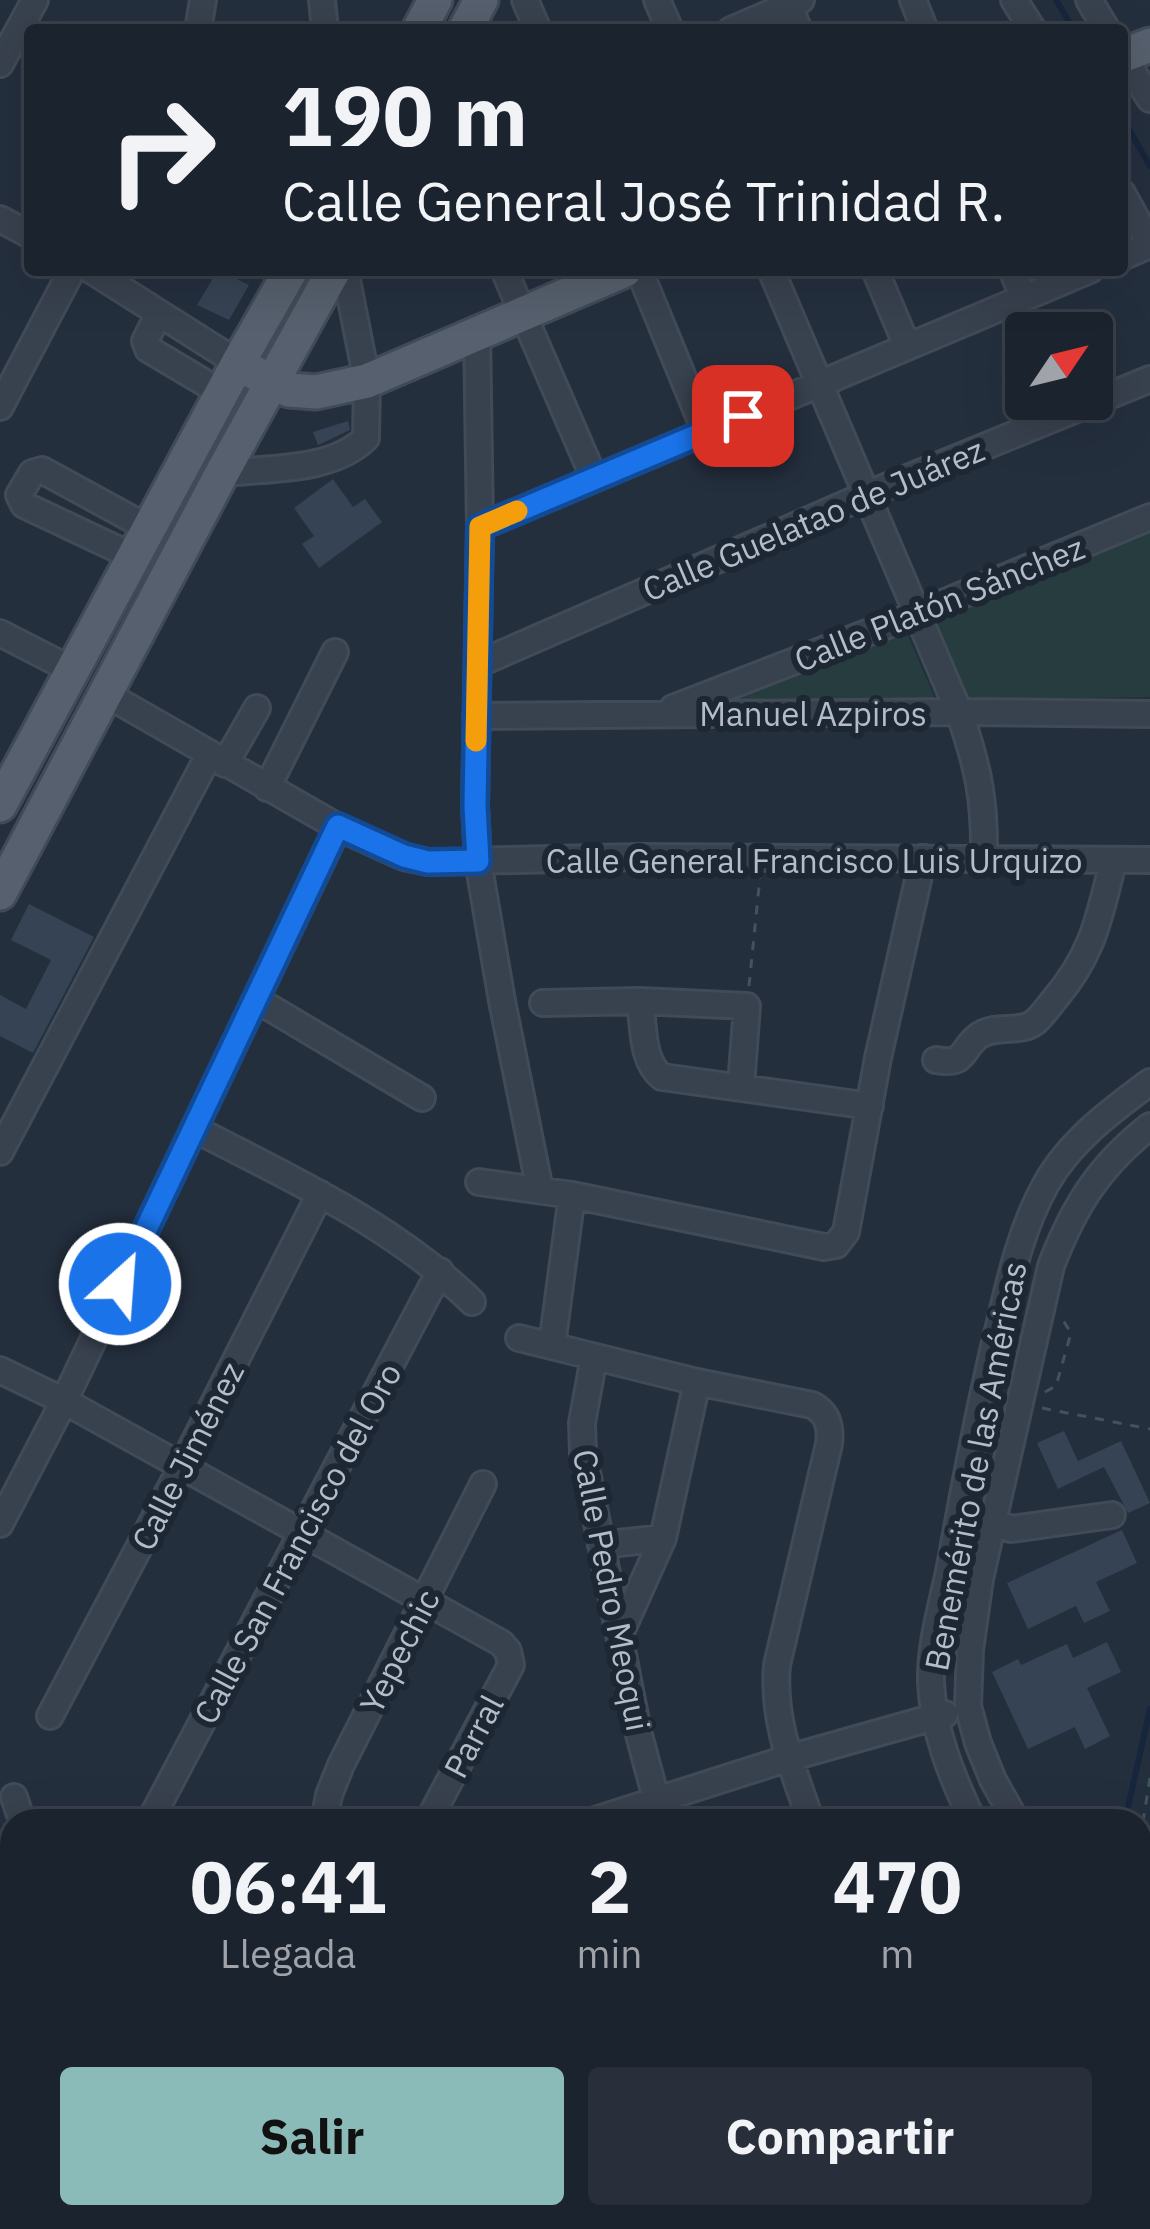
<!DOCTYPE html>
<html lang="es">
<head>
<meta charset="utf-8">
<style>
  body { margin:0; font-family:"IBM Plex Sans",sans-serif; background:#282f3a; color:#f1f3f6; height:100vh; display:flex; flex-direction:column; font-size:45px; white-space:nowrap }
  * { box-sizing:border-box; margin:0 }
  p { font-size:39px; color:#a0a4aa }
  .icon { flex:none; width:66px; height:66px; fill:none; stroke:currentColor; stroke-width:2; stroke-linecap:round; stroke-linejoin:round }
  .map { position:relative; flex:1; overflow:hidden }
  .panel { position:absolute; left:0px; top:1809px; width:1152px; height:420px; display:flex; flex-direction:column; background:#1b232e; border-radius:36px 36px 0 0; box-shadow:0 12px 48px #0002,0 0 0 3px #39404a }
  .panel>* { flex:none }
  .top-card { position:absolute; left:24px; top:24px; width:1104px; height:252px; border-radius:12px; box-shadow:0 12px 48px #0002,0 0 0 3px #39404a; background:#1b232e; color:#f1f3f6; overflow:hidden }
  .needle { width:78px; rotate:55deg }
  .tools { position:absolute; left:1005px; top:312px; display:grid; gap:24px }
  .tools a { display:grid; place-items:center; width:108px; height:108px; border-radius:12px; background:#1b232e; box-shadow:0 12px 48px #0002,0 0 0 3px #39404a; font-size:60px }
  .pin { position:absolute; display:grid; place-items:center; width:102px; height:102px; color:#fff; margin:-51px; border-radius:24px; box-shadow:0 6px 18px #0006 }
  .me { position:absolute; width:132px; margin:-66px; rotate:26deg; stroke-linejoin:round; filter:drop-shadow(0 0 9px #0008) }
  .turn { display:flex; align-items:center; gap:42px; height:252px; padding:0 60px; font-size:54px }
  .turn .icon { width:156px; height:156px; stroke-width:2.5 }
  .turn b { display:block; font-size:84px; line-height:102px }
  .eta { display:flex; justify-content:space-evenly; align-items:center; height:204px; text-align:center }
  .eta b { font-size:72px; font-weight:700; line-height:84px }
  .primary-button { display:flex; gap:24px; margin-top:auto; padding:24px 60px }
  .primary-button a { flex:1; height:138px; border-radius:12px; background:#8bbbb9; color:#111; font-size:48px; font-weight:700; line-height:138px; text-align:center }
  .primary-button a+a { background:#282f3a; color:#f1f3f6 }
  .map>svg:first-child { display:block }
</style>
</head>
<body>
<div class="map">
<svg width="1150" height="2229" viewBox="0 0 1150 2229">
  <rect width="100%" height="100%" fill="#242f3e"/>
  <path fill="#263c3f" d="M 1150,528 L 1150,697 L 969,700 L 935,620 L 1080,555 Z
    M 904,626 L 936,701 L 723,702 Z"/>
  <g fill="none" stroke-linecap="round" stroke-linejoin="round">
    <path stroke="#17263c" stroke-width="6" d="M 1056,0 L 1074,30
      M 1123,119 L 1150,166
      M 1125,1821 L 1150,1709
      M 1054,2229 L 1056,2217"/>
  </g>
  <path fill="#364354" d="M 218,270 L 249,285 L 229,320 L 197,305 Z
    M 348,421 L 350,430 L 318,445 L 313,432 Z
    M 333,479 L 353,507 L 365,499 L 382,522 L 319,568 L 302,544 L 314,536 L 294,508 Z
    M 29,904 L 94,937 L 33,1053 L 0,1036 L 0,995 L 26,1009 L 51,960 L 11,940 Z
    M 1064,1431 L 1078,1461 L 1121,1441 L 1150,1503 L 1128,1513 L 1104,1467 L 1058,1489 L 1037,1443 Z
    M 1122,1530 L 1137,1563 L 1096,1582 L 1110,1611 L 1084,1623 L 1076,1606 L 1028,1629 L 1007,1583 Z
    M 1107,1642 L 1121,1672 L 1087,1688 L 1110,1736 L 1085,1749 L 1075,1727 L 1028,1749 L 992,1672 L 1018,1659 L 1021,1665 L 1067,1644 L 1073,1658 Z"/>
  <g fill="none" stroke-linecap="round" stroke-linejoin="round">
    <defs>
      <path id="minor" d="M 322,0 L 325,30
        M 525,0 L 538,30
        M 657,0 L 670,30
        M 913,0 L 925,30
        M 1014,0 L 1033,30
        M 1089,0 L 1107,30
        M 789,6 L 799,30
        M 198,30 L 203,0
        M 731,30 L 801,0
        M 1122,55 L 1150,99
        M 0,64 L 35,0
        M 1122,193 L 1150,244
        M 0,219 L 30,235
        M 1122,257 L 1150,245
        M 91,270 L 238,363
        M 504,270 L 594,478
        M 639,270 L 705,431
        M 771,270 L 959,712 C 978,766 985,800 984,857
        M 875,270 L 907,346
        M 1012,270 L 1024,298
        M 159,313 L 145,341 L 148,349 L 222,393
        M 477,332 L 480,527 L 475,806 L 478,861 L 502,1001 L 540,1190
        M 0,407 L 72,270
        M 222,473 C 267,468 332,472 366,438 L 367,381 L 345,270
        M 480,527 L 1090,270
        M 134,557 L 24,505 L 19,495 L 32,473 L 42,470 L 150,529
        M 0,633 L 72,670
        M 478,664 L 866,495 L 1150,379
        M 106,694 L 338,827 L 404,857 L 428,862 L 641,857 L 1150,860
        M 673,708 L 916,614 L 1150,517
        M 476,716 L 959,712 L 1150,714
        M 225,764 L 257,708
        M 267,788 L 335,652
        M 257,1000 L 422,1098
        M 640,1001 C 644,1026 641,1061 662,1077 L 870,1106
        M 543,1003 L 640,1001 L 747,1006 L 741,1086
        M 936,1060 C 968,1066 960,1048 980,1035 C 997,1024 1020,1034 1035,1022 C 1042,1016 1048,1007 1054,1000 C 1093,954 1099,919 1113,862
        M 195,1129 C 291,1179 394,1225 472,1302
        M 0,1152 L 209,755
        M 479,1182 L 572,1195 L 824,1247 L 836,1245 L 846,1232 L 878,1058 L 923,858
        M 519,1338 L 697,1382 L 812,1405 C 828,1413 831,1427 829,1444 L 777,1665 C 772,1720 793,1770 811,1821
        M 552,1345 L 572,1195
        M 594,1357 L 582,1423 L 583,1452 L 638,1731 L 662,1821
        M 0,1370 L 64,1401 L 501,1643 L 508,1651 L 511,1665 L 433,1812 L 432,1821
        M 993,1522 L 1011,1529 L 1112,1515
        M 0,1524 L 64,1401 L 338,827
        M 601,1545 L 663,1538
        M 620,1634 L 663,1538 L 697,1382
        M 50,1716 L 181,1468 L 320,1194
        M 14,1797 L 22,1821
        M 153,1815 L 440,1271
        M 324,1821 L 329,1795 L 341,1765 L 483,1484
        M 592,1821 L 789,1758 L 945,1714
        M 973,1821 C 952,1777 933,1731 931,1682 C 930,1639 945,1597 952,1556 C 966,1477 981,1399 1000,1322 C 1011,1275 1022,1227 1046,1184 C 1070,1141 1112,1110 1150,1082
        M 1016,1821 L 993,1780 L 978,1743 L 968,1706 L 970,1650 L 980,1579 L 1051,1266 C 1074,1206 1099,1166 1150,1126
        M 0,1900 L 12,1896
        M 1140,1923 L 1150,1928
        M 1140,1963 L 1150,1969
        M 0,2029 L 12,2026
        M 212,2217 L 233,2229
        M 900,2217 L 901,2229
        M 48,2229 L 54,2217
        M 252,2229 L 258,2217
        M 356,2229 L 357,2217
        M 501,2229 L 536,2217
        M 947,2229 L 983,2217
        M 1016,2229 L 1020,2217"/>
      <path id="major" d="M 419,30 L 435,0
        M 465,30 L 481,0
        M 1122,56 L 1150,45
        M 255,373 L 289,390 L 316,392 L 367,381 L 625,270
        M 0,805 L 238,363 L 291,270
        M 0,893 L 222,473 L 334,270"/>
    </defs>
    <use href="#minor" stroke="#414a57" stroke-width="30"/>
    <use href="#major" stroke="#414a57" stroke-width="39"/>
    <path stroke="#3f5557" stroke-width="3" stroke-dasharray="9 9" stroke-linecap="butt" d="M 1122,157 L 1130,171
      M 749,986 L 760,877
      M 1045,1392 L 1056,1386 L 1071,1333 L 1061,1317
      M 1042,1408 L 1150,1429
      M 1140,1840 L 1150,1778"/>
    <use href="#minor" stroke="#38414e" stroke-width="24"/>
    <use href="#major" stroke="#56606e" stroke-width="33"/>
  </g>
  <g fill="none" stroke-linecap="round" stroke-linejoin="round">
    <defs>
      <path id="route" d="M 120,1284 L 338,826 L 404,856 L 428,862 L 478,861 L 475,806 L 480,527 L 743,416"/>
    </defs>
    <use href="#route" stroke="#114b97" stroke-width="30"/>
    <use href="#route" stroke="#1a73e8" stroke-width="21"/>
    <path stroke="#f59e0b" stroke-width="21" d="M 476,741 L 480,527 L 517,511"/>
  </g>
  <g text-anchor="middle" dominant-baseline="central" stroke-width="12" stroke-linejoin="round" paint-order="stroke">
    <g font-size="33" fill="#b4bcc9" stroke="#1d2633">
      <text transform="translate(813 519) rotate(-23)">Calle Guelatao de Juárez</text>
      <text transform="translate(939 603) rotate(-22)">Calle Platón Sánchez</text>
      <text x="813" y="713">Manuel Azpiros</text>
      <text x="814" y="860">Calle General Francisco Luis Urquizo</text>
      <text transform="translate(187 1456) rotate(-63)">Calle Jiménez</text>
      <text transform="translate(975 1466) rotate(-79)">Benemérito de las Américas</text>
      <text transform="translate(297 1543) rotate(-62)">Calle San Francisco del Oro</text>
      <text transform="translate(612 1590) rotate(79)">Calle Pedro Meoqui</text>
      <text transform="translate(399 1651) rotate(-63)">Yepechic</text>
      <text transform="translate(473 1736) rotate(-62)">Parral</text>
    </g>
  </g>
</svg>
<div class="tools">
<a><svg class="needle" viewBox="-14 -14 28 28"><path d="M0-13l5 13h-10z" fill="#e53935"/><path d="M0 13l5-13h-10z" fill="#a0a4aa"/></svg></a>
</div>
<div class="pin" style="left:743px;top:416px;background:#d93025"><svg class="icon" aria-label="arrive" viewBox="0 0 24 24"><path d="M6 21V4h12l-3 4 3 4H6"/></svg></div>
<svg class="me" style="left:120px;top:1284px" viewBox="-20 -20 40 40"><circle r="17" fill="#1a73e8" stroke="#fff" stroke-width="3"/><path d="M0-11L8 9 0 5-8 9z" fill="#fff"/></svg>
<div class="top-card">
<div class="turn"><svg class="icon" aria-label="right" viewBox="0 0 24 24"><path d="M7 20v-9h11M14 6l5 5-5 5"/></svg><div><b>190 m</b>Calle General José Trinidad R.</div></div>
</div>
<section class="panel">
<div class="eta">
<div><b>06:41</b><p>Llegada</p></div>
<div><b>2</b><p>min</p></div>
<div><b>470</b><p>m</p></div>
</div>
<div class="primary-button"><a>Salir</a><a>Compartir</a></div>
</section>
</div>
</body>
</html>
